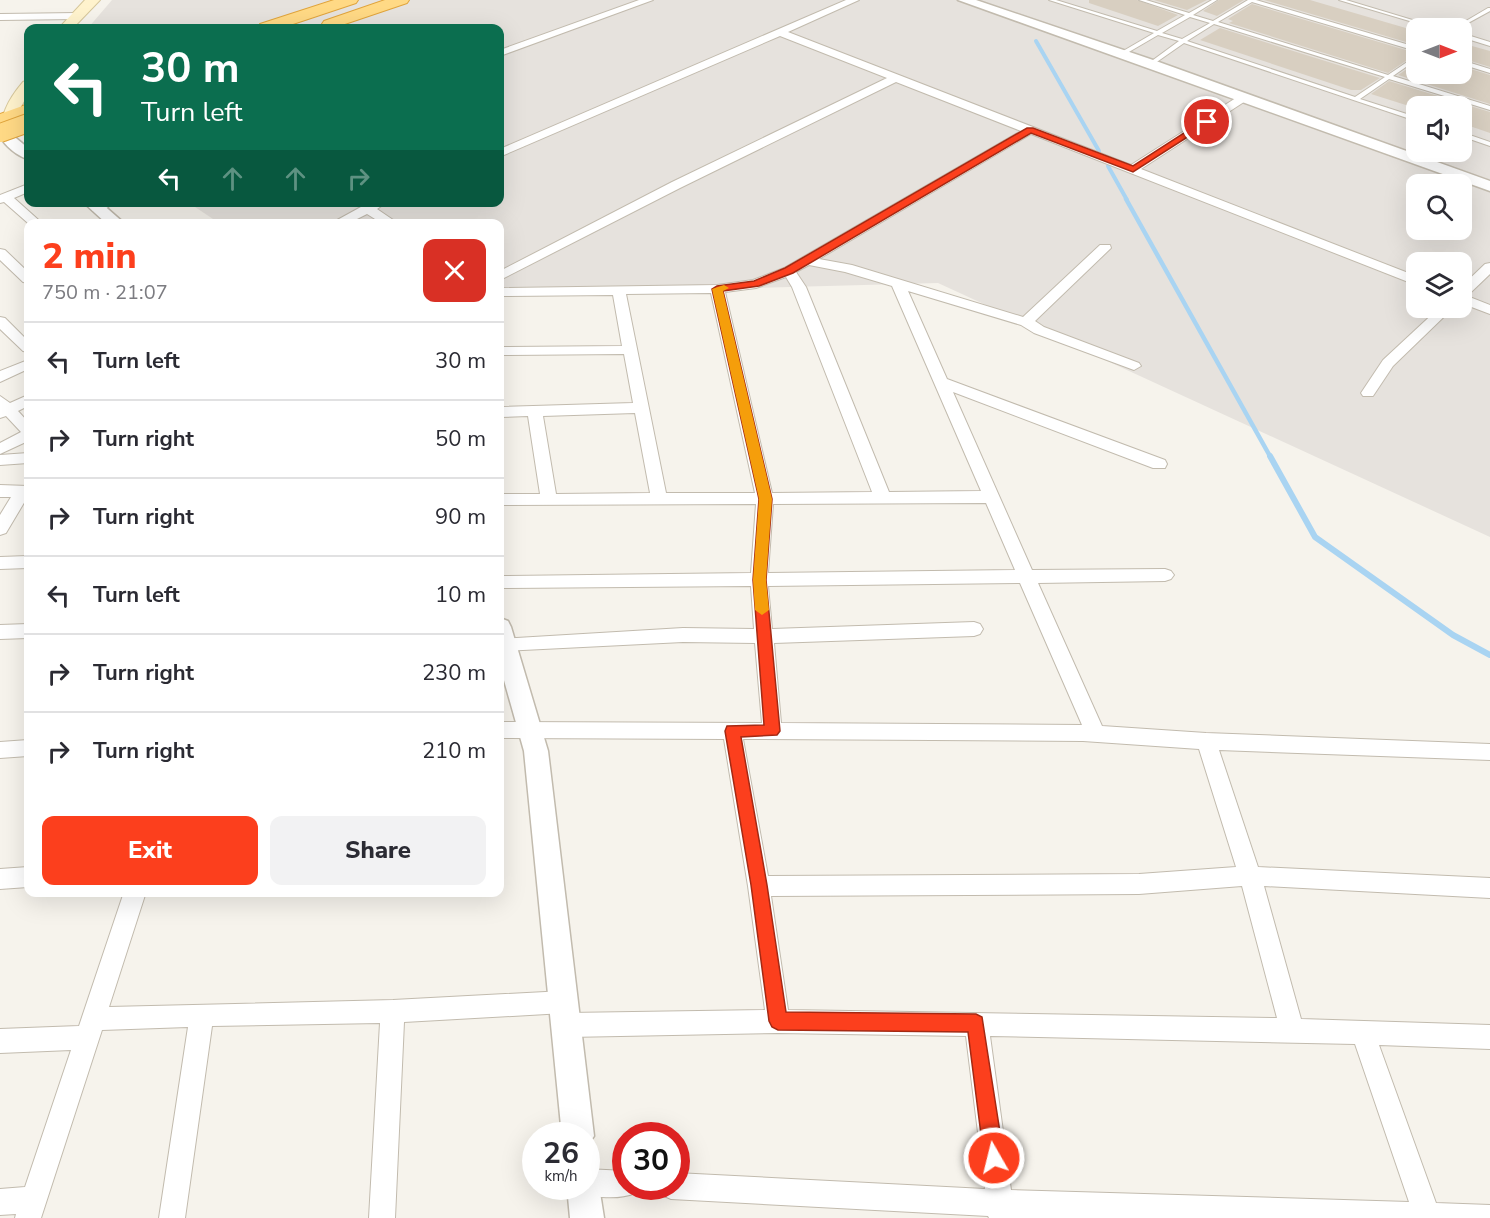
<!DOCTYPE html>
<html lang="en">
<head>
<meta charset="utf-8">
<style>
  body { margin:0; font-family:"Nunito Sans",sans-serif; background:#f2f2f3; color:#2b2b33; height:100vh; display:flex; flex-direction:column; font-size:22px; white-space:nowrap }
  * { box-sizing:border-box; margin:0 }
  p { font-size:20px; color:#7c7c81 }
  .icon { flex:none; width:33px; height:33px; fill:none; stroke:currentColor; stroke-width:2; stroke-linecap:round; stroke-linejoin:round }
  .map { position:relative; flex:1; overflow:hidden }
  .panel { position:absolute; left:24px; top:219px; width:480px; height:678px; display:flex; flex-direction:column; background:#fff; border-radius:12px; box-shadow:0 6px 24px #0002 }
  .panel>* { flex:none }
  .hud { position:absolute; left:24px; top:24px; width:480px; height:183px; border-radius:12px; box-shadow:0 6px 24px #0002; background:#0b6e4f; color:#fff; overflow:hidden }
  .needle { width:39px; rotate:90deg }
  .tools { position:absolute; left:1406px; top:18px; display:grid; gap:12px }
  .tools a { display:grid; place-items:center; width:66px; height:66px; border-radius:12px; background:#fff; box-shadow:0 6px 24px #0002; font-size:30px }
  .speed { position:absolute; left:522px; top:1122px; display:flex; gap:12px; font-size:30px; font-weight:700; text-align:center }
  .speed>* { display:grid; place-content:center; width:78px; height:78px; border-radius:50%; background:#fff; box-shadow:0 6px 24px #0002; line-height:1 }
  .speed small { font-size:15px; font-weight:400 }
  .speed .limit { border:9px solid #d22; background:#fff; color:#111 }
  .pin { position:absolute; display:grid; place-items:center; width:51px; height:51px; color:#fff; margin:-26px; border:3px solid #fff; border-radius:50%; box-shadow:0 2px 6px #0007 }
  .me { position:absolute; width:66px; margin:-33px; rotate:352deg; stroke-linejoin:round; filter:drop-shadow(0 0 4px #0008) }
  .turn { display:flex; align-items:center; gap:21px; height:126px; padding:0 18px; font-size:27px }
  .turn .icon { width:78px; height:78px; stroke-width:2.5 }
  .turn b { display:block; font-size:42px; line-height:51px }
  .lanes { display:flex; align-items:center; height:57px; padding:0 18px; background:#0003; justify-content:center; gap:30px; direction:ltr }
  .lanes .off { opacity:.35 }
  .round { display:grid; place-items:center; flex:none; width:63px; height:63px; border-radius:12px; background:#f2f2f3 }
  .summary { display:flex; align-items:center; justify-content:space-between; height:102px; padding:0 18px }
  h1 { font-size:36px; font-weight:800; line-height:45px; color:#fc3f1d }
  .primary-button { display:flex; gap:12px; margin-top:auto; padding:12px 18px }
  .primary-button a { flex:1; height:69px; border-radius:12px; background:#fc3f1d; color:#fff; font-size:24px; font-weight:800; line-height:69px; text-align:center }
  .primary-button a+a { background:#f2f2f3; color:#2b2b33 }
  ul { padding:0; list-style:none }
  li { display:flex; align-items:center; gap:18px; height:78px; padding:0 18px; border-top:2px solid #e1e1e2 }
  li div { flex:1 }
  li b { display:block; font-size:22px }
  li em { font-style:normal }
  .map>svg:first-child { display:block }
</style>
</head>
<body>
<div class="map">
<svg width="1490" height="1218" viewBox="0 0 1490 1218">
  <rect width="100%" height="100%" fill="#f6f3ec"/>
  <path fill="#e6e2dd" fill-rule="evenodd" d="M 112,0 L 1490,0 L 1490,537 L 938,283 L 500,295 L 500,224 L 219,223 L 189,203 L 500,202 L 500,28 L 88,28 ZM 1416,28 L 1461,28 L 1461,74 L 1416,74 ZM 1416,106 L 1461,106 L 1461,152 L 1416,152 ZM 1416,184 L 1461,184 L 1461,230 L 1416,230 ZM 1416,262 L 1461,262 L 1461,308 L 1416,308 Z"/>
  <g fill="none" stroke-linecap="round" stroke-linejoin="round">
    <path stroke="#a9d4f2" stroke-width="4" d="M 1036,41 L 1099,151
      M 1108,166 L 1127,200"/>
    <path stroke="#a9d4f2" stroke-width="4.5" d="M 1126,199 L 1271,458"/>
    <path stroke="#a9d4f2" stroke-width="6" d="M 1270,456 L 1315,537 L 1453,635 L 1490,655"/>
  </g>
  <path fill="#d8cfc1" d="M 1089,0 L 1137,0 L 1178,15 L 1158,26 L 1089,3 Z
    M 1154,0 L 1207,0 L 1187,10 Z
    M 1219,0 L 1244,0 L 1217,16 L 1203,11 Z
    M 1264,0 L 1310,0 L 1416,31 L 1416,45 Z
    M 1252,4 L 1416,53 L 1416,54 L 1388,73 L 1229,23 L 1233,21 L 1228,19 Z
    M 1220,28 L 1380,78 L 1361,90 L 1351,90 L 1200,40 Z
    M 1461,43 L 1490,51 L 1490,67 L 1461,58 Z
    M 1416,63 L 1416,74 L 1461,74 L 1461,66 L 1490,75 L 1490,104 L 1398,75 Z
    M 1389,81 L 1490,112 L 1490,133 L 1461,123 L 1461,106 L 1409,106 L 1371,94 Z"/>
  <g fill="none" stroke-linecap="round" stroke-linejoin="round">
    <defs>
      <path id="service" d="M 1049,0 L 1056,0 L 1157,31 L 1185,15 L 1139,0 L 1146,0 L 1189,13 L 1212,0 L 1217,0 L 1193,15 L 1213,21 L 1248,0 L 1256,0 L 1416,47 L 1416,51 L 1252,2 L 1218,22 L 1388,75 L 1416,56 L 1416,60 L 1393,76 L 1490,106 L 1490,110 L 1389,79 L 1360,99 L 1416,117 L 1416,121 L 1184,43 L 1151,66 L 1149,65 L 1149,63 L 1179,41 L 1158,35 L 1122,56 L 1118,56 L 1118,54 L 1154,33 ZM 1190,17 L 1210,23 L 1182,39 L 1162,33 ZM 1214,24 L 1385,77 L 1355,97 L 1187,41 Z
        M 1339,0 L 1346,0 L 1439,28 L 1433,28 Z
        M 1488,8 L 1490,8 L 1490,11 L 1459,28 L 1454,28 Z
        M 1461,33 L 1490,42 L 1490,46 L 1461,37 Z
        M 1461,60 L 1490,69 L 1490,73 L 1461,64 Z
        M 1461,132 L 1490,142 L 1490,146 L 1461,136 Z"/>
      <path id="minor" d="M 639,0 L 653,0 L 500,56 L 500,50 Z
        M 846,0 L 859,0 L 788,32 L 1131,165 L 1239,96 L 1247,96 L 1247,100 L 1141,169 L 1416,276 L 1416,285 L 1031,134 L 819,259 L 852,265 L 1023,317 L 1100,245 L 1110,245 L 1111,248 L 1035,321 L 1044,327 L 1139,363 L 1141,366 L 1134,370 L 1034,333 L 1021,325 L 908,291 L 947,379 L 1165,460 L 1167,464 L 1165,468 L 1153,468 L 953,392 L 1032,570 L 1165,569 L 1171,571 L 1174,575 L 1171,579 L 1165,581 L 1038,583 L 1102,726 L 1206,733 L 1490,744 L 1490,760 L 1219,750 L 1258,867 L 1490,878 L 1490,898 L 1264,886 L 1301,1019 L 1490,1025 L 1490,1049 L 1379,1045 L 1436,1203 L 1490,1205 L 1490,1218 L 989,1218 L 988,1216 L 671,1199 L 662,1195 L 658,1186 L 676,1186 L 676,1173 L 985,1189 L 966,1036 L 778,1033 L 568,1037 L 560,1033 L 556,1025 L 560,1017 L 568,1013 L 765,1010 L 748,886 L 724,739 L 500,738 L 500,722 L 762,723 L 755,643 L 683,642 L 505,651 L 500,649 L 500,639 L 683,628 L 754,629 L 751,586 L 500,588 L 500,576 L 751,573 L 756,504 L 500,505 L 500,494 L 540,494 L 528,416 L 500,417 L 500,407 L 633,403 L 624,354 L 500,355 L 500,347 L 622,346 L 613,295 L 500,296 L 500,288 L 717,285 L 753,280 L 784,268 L 1021,131 L 896,82 L 680,188 L 500,280 L 500,271 L 672,182 L 887,78 L 780,36 L 504,155 L 500,156 L 500,149 ZM 809,265 L 845,272 L 892,286 L 981,491 L 889,492 L 806,287 L 796,272 ZM 786,277 L 792,287 L 872,492 L 772,493 L 725,292 L 756,288 ZM 711,293 L 755,493 L 666,493 L 626,294 ZM 635,413 L 650,493 L 556,494 L 543,416 ZM 986,503 L 1015,570 L 768,573 L 773,504 ZM 1020,583 L 1082,725 L 781,723 L 774,643 L 974,636 L 980,634 L 983,629 L 980,624 L 974,622 L 772,629 L 768,586 ZM 743,739 L 1083,741 L 1199,749 L 1236,867 L 1139,874 L 768,876 ZM 1242,886 L 1277,1018 L 788,1010 L 771,896 L 1139,894 ZM 990,1036 L 1355,1044 L 1409,1202 L 1011,1190 Z
        M 0,14 L 78,13 L 83,16 L 78,19 L 0,20 Z
        M 28,184 L 28,192 L 14,198 L 43,224 L 29,224 L 4,202 L 0,203 L 0,195 Z
        M 99,202 L 117,202 L 101,211 L 93,211 L 91,208 Z
        M 370,202 L 387,202 L 377,209 L 399,224 L 383,224 L 367,214 L 347,224 L 330,224 Z
        M 0,249 L 5,250 L 28,272 L 28,283 L 23,282 L 0,260 Z
        M 1490,263 L 1490,274 L 1467,296 L 1490,305 L 1490,314 L 1461,303 L 1461,287 L 1485,264 Z
        M 1439,308 L 1453,308 L 1393,366 L 1373,396 L 1363,396 L 1361,393 L 1383,360 Z
        M 0,317 L 5,318 L 28,341 L 28,352 L 23,351 L 0,329 Z
        M 28,360 L 28,369 L 0,382 L 0,371 Z
        M 28,395 L 28,406 L 18,411 L 28,422 L 28,441 L 0,454 L 0,443 L 21,432 L 6,416 L 0,418 L 0,396 L 10,403 Z
        M 28,453 L 28,463 L 0,465 L 0,455 Z
        M 0,485 L 28,486 L 28,496 L 6,533 L 0,535 L 0,515 L 11,497 L 0,497 Z
        M 28,556 L 28,568 L 0,569 L 0,557 Z
        M 28,624 L 28,638 L 0,639 L 0,625 Z
        M 28,740 L 28,756 L 0,758 L 0,742 Z
        M 28,867 L 28,887 L 0,889 L 0,869 Z
        M 124,892 L 146,892 L 109,1007 L 393,1000 L 564,991 L 572,994 L 576,1002 L 572,1010 L 564,1013 L 404,1022 L 395,1218 L 369,1218 L 380,1023 L 212,1026 L 185,1218 L 159,1218 L 188,1027 L 102,1030 L 41,1218 L 15,1218 L 16,1214 L 0,1215 L 0,1189 L 25,1187 L 71,1050 L 0,1053 L 0,1029 L 79,1026 Z
        M 586,1169 L 626,1171 L 626,1186 L 638,1186 L 635,1193 C 619,1200 593,1198 577,1191 L 575,1186 L 586,1186 Z"/>
      <path id="tertiary" d="M 958,0 L 976,0 L 1156,61 L 1490,181 L 1490,191 Z
        M 6,133 L 11,134 L 28,148 L 28,159 C 19,157 3,145 0,135 Z
        M 83,202 L 100,202 L 125,224 L 107,224 Z
        M 500,618 L 508,621 L 511,627 L 548,751 L 594,1136 L 586,1148 L 586,1136 L 562,1136 L 524,751 L 500,666 Z
        M 586,1171 L 595,1174 L 599,1186 L 604,1218 L 570,1218 L 567,1186 L 586,1186 Z"/>
      <path id="secondary" d="M 85,0 L 100,0 L 73,28 L 59,28 Z
        M 28,80 L 28,94 L 17,114 L 14,137 L 6,142 L 0,140 C 0,116 7,101 23,82 Z"/>
      <path id="trunk" d="M 334,0 L 358,0 L 356,3 L 281,28 L 258,28 L 260,24 Z
        M 385,0 L 409,0 L 407,3 L 336,27 L 324,27 L 322,24 L 324,21 Z
        M 28,104 L 28,116 L 0,126 L 0,114 Z"/>
    </defs>
    <use href="#service" stroke="#c2bbae" stroke-width="2"/>
    <use href="#minor" stroke="#c2bbae" stroke-width="2"/>
    <use href="#tertiary" stroke="#c2bbae" stroke-width="3"/>
    <use href="#secondary" stroke="#d6c79b" stroke-width="2"/>
    <use href="#trunk" stroke="#e0a43c" stroke-width="2"/>
    <use href="#service" fill="#fff" fill-rule="evenodd"/>
    <use href="#minor" fill="#fff" fill-rule="evenodd"/>
    <use href="#tertiary" fill="#fff" fill-rule="evenodd"/>
    <use href="#secondary" fill="#fff3cd" fill-rule="evenodd"/>
    <use href="#trunk" fill="#ffd985" fill-rule="evenodd"/>
    <defs>
      <path id="trunk-bridge" d="M 0,133 L 28,123"/>
    </defs>
    <use href="#trunk-bridge" stroke="#e0a43c" stroke-width="20" stroke-linecap="butt"/>
    <use href="#trunk-bridge" stroke="#ffd985" stroke-width="18"/>
  </g>
  <path fill="#fc3f1d" stroke="#a42913" stroke-width="1.5" d="M 1204,120 L 1211,122 L 1133,172 L 1031,133 L 793,273 L 759,286 L 723,291 L 772,499 L 766,580 L 780,731 L 777,735 L 741,737 L 767,885 L 786,1012 L 976,1014 L 982,1017 L 1004,1158 L 1001,1165 L 994,1168 L 987,1165 L 984,1158 L 968,1032 L 778,1030 L 772,1027 L 769,1021 L 751,885 L 725,731 L 727,726 L 764,725 L 753,580 L 759,499 L 712,289 L 717,286 L 754,281 L 785,268 L 1027,128 L 1033,128 L 1133,166 Z"/>
  <path fill="#f59e0b" d="M 724,285 L 729,288 L 723,291 L 772,499 L 766,580 L 769,610 L 762,615 L 755,610 L 753,580 L 759,499 L 712,289 Z"/>
</svg>
<div class="tools">
<a><svg class="needle" viewBox="-14 -14 28 28"><path d="M0-13l5 13h-10z" fill="#e53935"/><path d="M0 13l5-13h-10z" fill="#7c7c81"/></svg></a>
<a><svg class="icon" aria-label="sound" viewBox="0 0 24 24"><path d="M4 9h4l5-4v14l-5-4H4zM17 9q2 3 0 6"/></svg></a>
<a><svg class="icon" aria-label="search" viewBox="0 0 24 24"><circle cx="10" cy="10" r="6"/><path d="M15 15l6 6"/></svg></a>
<a><svg class="icon" aria-label="layers" viewBox="0 0 24 24"><path d="M12 4l9 5-9 5-9-5zM3 14l9 5 9-5"/></svg></a>
</div>
<div class="speed"><div>26<small>km/h</small></div><div class="limit">30</div></div>
<div class="pin" style="left:1207px;top:122px;background:#d93025"><svg class="icon" aria-label="arrive" viewBox="0 0 24 24"><path d="M6 21V4h12l-3 4 3 4H6"/></svg></div>
<svg class="me" style="left:994px;top:1158px" viewBox="-20 -20 40 40"><circle r="17" fill="#fc3f1d" stroke="#fff" stroke-width="3"/><path d="M0-11L8 9 0 5-8 9z" fill="#fff"/></svg>
<div class="hud">
<div class="turn"><svg class="icon" aria-label="left" viewBox="0 0 24 24"><path d="M17 20v-9H6M10 6l-5 5 5 5"/></svg><div><b>30 m</b>Turn left</div></div>
<div class="lanes"><svg class="icon" aria-label="left" viewBox="0 0 24 24"><path d="M17 20v-9H6M10 6l-5 5 5 5"/></svg><svg class="icon off" aria-label="ahead" viewBox="0 0 24 24"><path d="M12 20V5M6 11l6-6 6 6"/></svg><svg class="icon off" aria-label="ahead" viewBox="0 0 24 24"><path d="M12 20V5M6 11l6-6 6 6"/></svg><svg class="icon off" aria-label="right" viewBox="0 0 24 24"><path d="M7 20v-9h11M14 6l5 5-5 5"/></svg></div>
</div>
<section class="panel">
<div class="summary"><div><h1>2 min</h1><p>750 m · 21:07</p></div><a class="round" style="background:#d93025;color:#fff"><svg class="icon" aria-label="close" viewBox="0 0 24 24"><path d="M6 6l12 12M18 6L6 18"/></svg></a></div>
<ul>
<li><svg class="icon" aria-label="left" viewBox="0 0 24 24"><path d="M17 20v-9H6M10 6l-5 5 5 5"/></svg><div><b>Turn left</b></div><em>30 m</em></li>
<li><svg class="icon" aria-label="right" viewBox="0 0 24 24"><path d="M7 20v-9h11M14 6l5 5-5 5"/></svg><div><b>Turn right</b></div><em>50 m</em></li>
<li><svg class="icon" aria-label="right" viewBox="0 0 24 24"><path d="M7 20v-9h11M14 6l5 5-5 5"/></svg><div><b>Turn right</b></div><em>90 m</em></li>
<li><svg class="icon" aria-label="left" viewBox="0 0 24 24"><path d="M17 20v-9H6M10 6l-5 5 5 5"/></svg><div><b>Turn left</b></div><em>10 m</em></li>
<li><svg class="icon" aria-label="right" viewBox="0 0 24 24"><path d="M7 20v-9h11M14 6l5 5-5 5"/></svg><div><b>Turn right</b></div><em>230 m</em></li>
<li><svg class="icon" aria-label="right" viewBox="0 0 24 24"><path d="M7 20v-9h11M14 6l5 5-5 5"/></svg><div><b>Turn right</b></div><em>210 m</em></li>
</ul>
<div class="primary-button"><a>Exit</a><a>Share</a></div>
</section>
</div>
</body>
</html>
